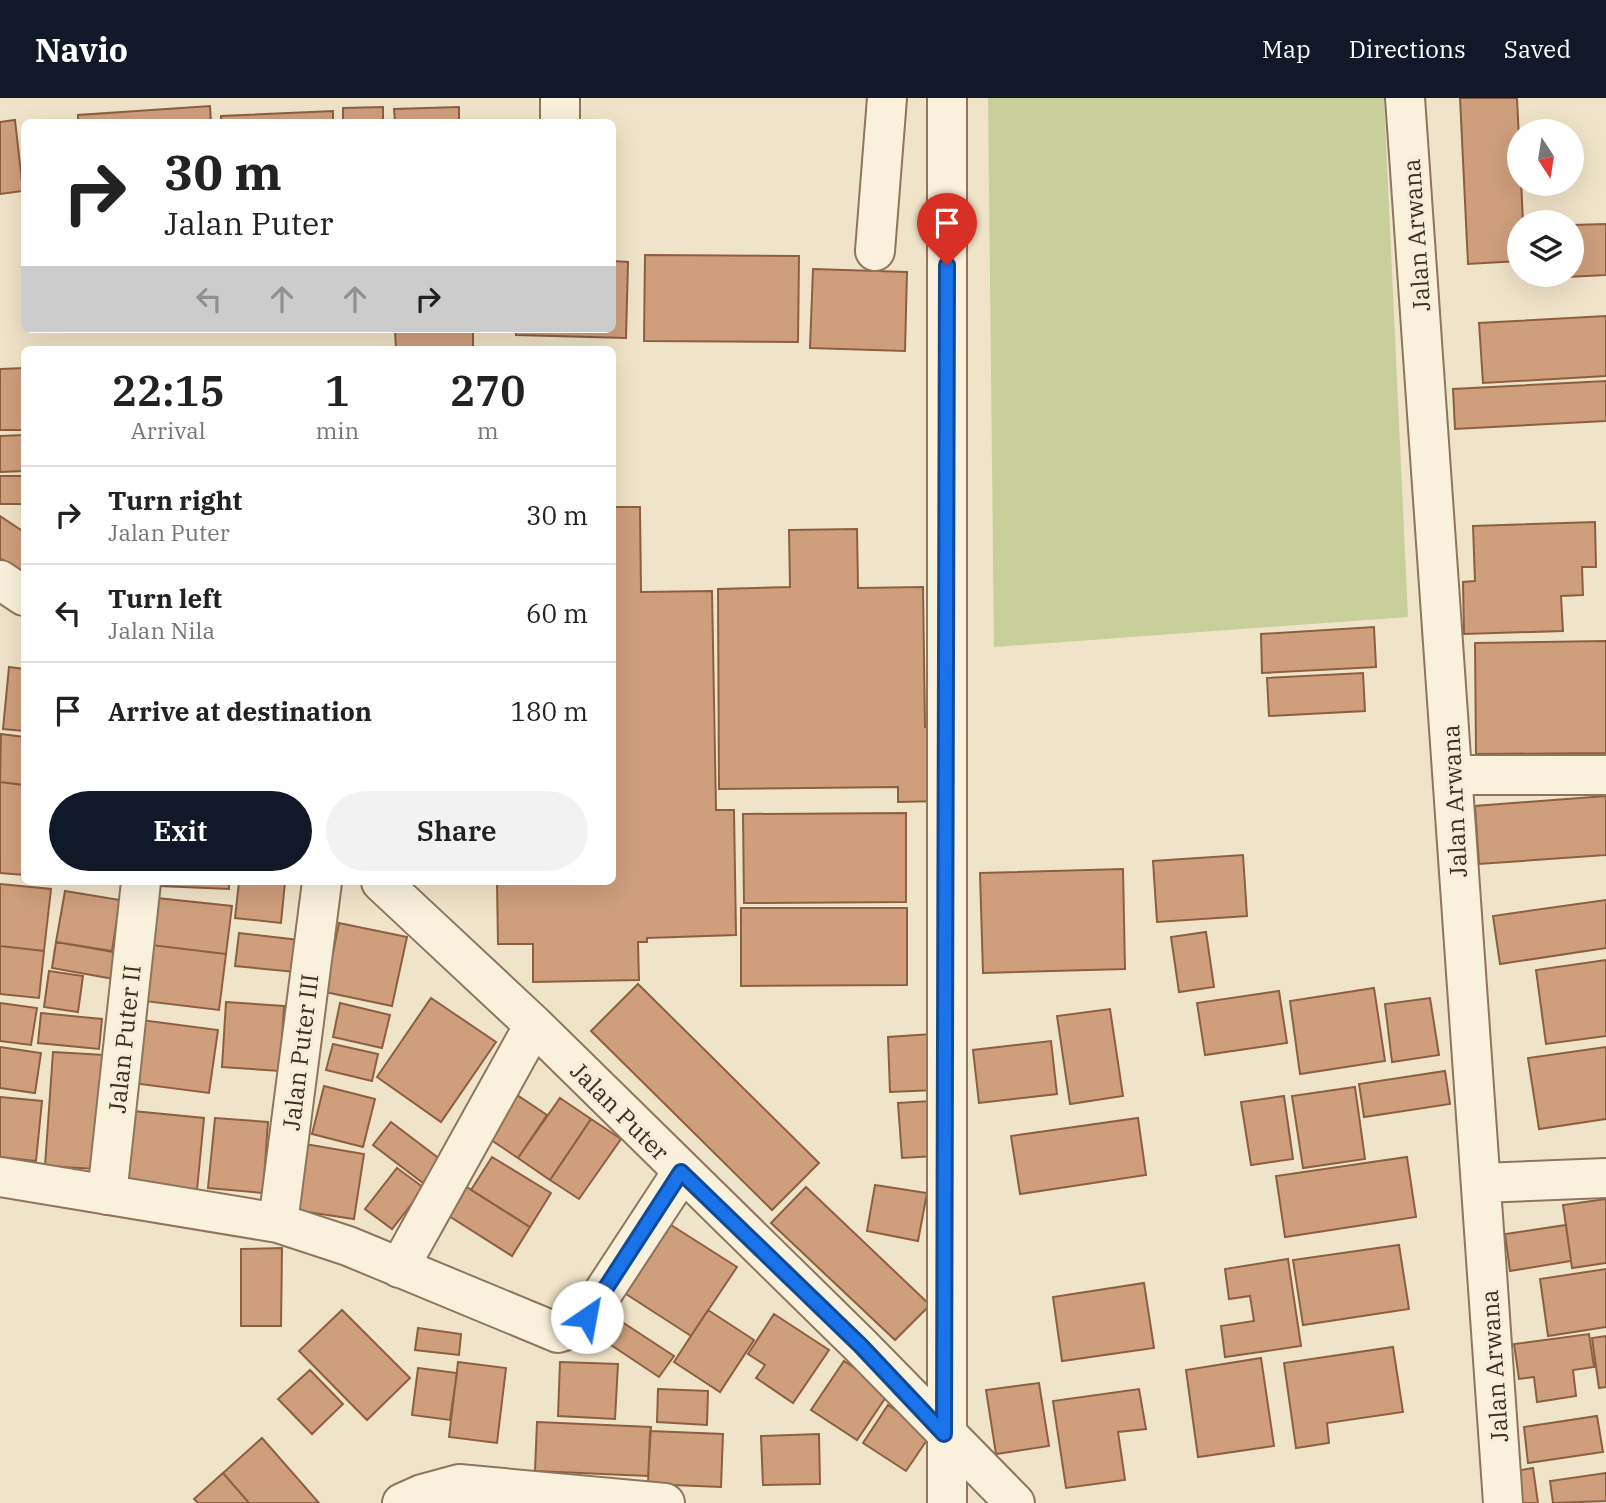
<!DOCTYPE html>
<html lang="en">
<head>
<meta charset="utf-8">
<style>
  body { margin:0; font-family:"IBM Plex Serif",serif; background:#f2f2f2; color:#222; height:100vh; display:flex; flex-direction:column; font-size:26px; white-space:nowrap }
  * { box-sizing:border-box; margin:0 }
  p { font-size:23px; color:#767676 }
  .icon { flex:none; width:38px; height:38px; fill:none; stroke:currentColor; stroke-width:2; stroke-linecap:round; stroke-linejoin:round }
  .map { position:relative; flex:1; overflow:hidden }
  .sheet { position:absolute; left:21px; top:248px; width:595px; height:539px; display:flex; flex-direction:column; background:#fff; border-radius:10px; box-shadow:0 7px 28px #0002 }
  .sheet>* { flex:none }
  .hud { position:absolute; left:21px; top:21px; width:595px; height:214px; border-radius:10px; box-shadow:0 7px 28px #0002; background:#fff; color:#222; overflow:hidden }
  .needle { width:46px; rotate:168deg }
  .tools { position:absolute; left:1507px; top:21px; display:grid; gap:14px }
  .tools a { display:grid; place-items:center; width:77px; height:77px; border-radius:50%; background:#fff; box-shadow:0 7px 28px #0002; font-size:35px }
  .pin { position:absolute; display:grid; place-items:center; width:60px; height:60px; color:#fff; margin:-72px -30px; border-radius:50% 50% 50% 0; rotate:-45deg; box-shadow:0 0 7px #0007 }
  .pin .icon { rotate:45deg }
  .me { position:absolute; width:77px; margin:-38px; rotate:33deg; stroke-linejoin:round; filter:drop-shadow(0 0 5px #0008) }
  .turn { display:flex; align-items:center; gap:24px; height:147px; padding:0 28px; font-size:32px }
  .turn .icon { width:91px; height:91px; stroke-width:2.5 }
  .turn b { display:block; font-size:49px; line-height:60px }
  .lanes { display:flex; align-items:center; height:66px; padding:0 28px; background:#0003; justify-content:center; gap:35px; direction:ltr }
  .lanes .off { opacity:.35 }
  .eta { display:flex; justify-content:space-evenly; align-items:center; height:119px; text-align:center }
  .eta b { font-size:42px; font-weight:600; line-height:49px }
  .button { display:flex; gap:14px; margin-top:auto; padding:14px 28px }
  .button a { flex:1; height:80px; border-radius:42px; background:#111827; color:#fff; font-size:28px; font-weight:600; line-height:80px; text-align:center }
  .button a+a { background:#f2f2f2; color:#222 }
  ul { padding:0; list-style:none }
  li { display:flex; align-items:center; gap:21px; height:98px; padding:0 28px; border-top:2px solid #e0e0e0 }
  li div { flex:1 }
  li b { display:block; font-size:26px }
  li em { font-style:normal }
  header { display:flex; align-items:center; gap:42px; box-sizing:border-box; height:98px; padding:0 35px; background:#111827; color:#fff }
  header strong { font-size:33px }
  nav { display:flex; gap:38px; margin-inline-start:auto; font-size:24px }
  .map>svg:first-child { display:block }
</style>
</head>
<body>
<header>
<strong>Navio</strong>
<nav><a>Map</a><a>Directions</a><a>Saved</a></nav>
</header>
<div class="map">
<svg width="1606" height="1405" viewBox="0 0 1606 1405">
  <rect width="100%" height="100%" fill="#f0e4c8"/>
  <path fill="#c9cf9b" d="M 988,0 L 1384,0 L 1408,519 L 994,549 Z"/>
  <path fill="#cf9f7d" stroke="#8d5f41" stroke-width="2" d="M 1460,0 L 1517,0 L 1523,124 L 1519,124 L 1519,163 L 1468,166 Z
    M 210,8 L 211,24 L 78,24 L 78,17 Z
    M 383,9 L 383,24 L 343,24 L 343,10 Z
    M 459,9 L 459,24 L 395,24 L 394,11 Z
    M 333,13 L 333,24 L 221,24 L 221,18 Z
    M 15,22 L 23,93 L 0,96 L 0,24 Z
    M 1606,126 L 1606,177 L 1548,180 L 1548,177 L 1572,177 L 1572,127 Z
    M 645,157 L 799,158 L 798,244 L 644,243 Z
    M 612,163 L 628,164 L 626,240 L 516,237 L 516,231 L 612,231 Z
    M 813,171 L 907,174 L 905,253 L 810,250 Z
    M 1606,218 L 1606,278 L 1483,285 L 1479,225 Z
    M 395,231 L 473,231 L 473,252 L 396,252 Z
    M 24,270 L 24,332 L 0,332 L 0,271 Z
    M 1606,283 L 1606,323 L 1455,331 L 1453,291 Z
    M 24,337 L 24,373 L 0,374 L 0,338 Z
    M 0,378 L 24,378 L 24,406 L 0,406 Z
    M 612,409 L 640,409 L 641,494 L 712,493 L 716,712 L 734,712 L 736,837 L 647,840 L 647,844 L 638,844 L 639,882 L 533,884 L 533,846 L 498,846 L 497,784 L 612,784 Z
    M 0,418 L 24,434 L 24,476 L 0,460 Z
    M 1595,424 L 1596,469 L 1582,469 L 1583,497 L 1561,498 L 1563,533 L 1464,536 L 1463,484 L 1475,483 L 1473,428 Z
    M 857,431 L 858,490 L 923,489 L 925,629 L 940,628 L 941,703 L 898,704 L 898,689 L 719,691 L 718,491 L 790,489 L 789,432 Z
    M 1374,529 L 1376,569 L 1262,575 L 1261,536 Z
    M 1606,543 L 1606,655 L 1476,656 L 1475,545 Z
    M 9,569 L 24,571 L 24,633 L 3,631 Z
    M 1363,575 L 1365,613 L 1269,618 L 1267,580 Z
    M 1,636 L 24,639 L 24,687 L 0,684 Z
    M 0,684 L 24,687 L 24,777 L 0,775 Z
    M 1606,698 L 1606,757 L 1479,766 L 1475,708 Z
    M 906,715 L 906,804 L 744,805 L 743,716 Z
    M 1243,757 L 1247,818 L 1157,824 L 1153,763 Z
    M 1123,771 L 1125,871 L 983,875 L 980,775 Z
    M 161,784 L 229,784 L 229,791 L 160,788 Z
    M 239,784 L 285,784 L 281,825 L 235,820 Z
    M 0,786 L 51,791 L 44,853 L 0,848 Z
    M 65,793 L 120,802 L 112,853 L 56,844 Z
    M 157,800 L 232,808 L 226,856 L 151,847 Z
    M 1606,802 L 1606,850 L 1500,866 L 1493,818 Z
    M 741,810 L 907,810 L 907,887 L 741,888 Z
    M 339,825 L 407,839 L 392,908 L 325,894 Z
    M 1206,834 L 1214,889 L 1179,894 L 1171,839 Z
    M 239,835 L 299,842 L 295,874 L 235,868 Z
    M 56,844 L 119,855 L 114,881 L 52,870 Z
    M 151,847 L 226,856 L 219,912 L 144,903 Z
    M 0,848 L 44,853 L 39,900 L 0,896 Z
    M 1606,862 L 1606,938 L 1546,946 L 1536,872 Z
    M 49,873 L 83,878 L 78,914 L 44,909 Z
    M 638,886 L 819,1065 L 772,1112 L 591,933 Z
    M 1374,890 L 1385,963 L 1300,976 L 1290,903 Z
    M 1279,893 L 1287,945 L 1205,957 L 1197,905 Z
    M 431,900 L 496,944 L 441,1024 L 377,979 Z
    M 1430,900 L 1439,957 L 1392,964 L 1385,906 Z
    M 226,904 L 284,908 L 280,973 L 222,969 Z
    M 0,905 L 37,910 L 31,947 L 0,943 Z
    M 340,905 L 390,917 L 382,950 L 333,939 Z
    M 1110,911 L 1123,998 L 1070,1006 L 1057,918 Z
    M 41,915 L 102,921 L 99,951 L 38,945 Z
    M 141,922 L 218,932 L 209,995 L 132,985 Z
    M 932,936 L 936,992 L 890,994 L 888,939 Z
    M 1051,943 L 1057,996 L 979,1005 L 973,952 Z
    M 333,946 L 378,956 L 372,983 L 326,972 Z
    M 0,949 L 41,955 L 35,995 L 0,990 Z
    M 1606,949 L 1606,1021 L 1539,1031 L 1528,960 Z
    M 53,954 L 104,957 L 97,1071 L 45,1068 Z
    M 1445,973 L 1450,1006 L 1364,1019 L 1359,986 Z
    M 324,988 L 375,1001 L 363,1049 L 312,1036 Z
    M 505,989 L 547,1017 L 518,1060 L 476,1032 Z
    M 1355,989 L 1365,1061 L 1303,1070 L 1292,998 Z
    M 1284,998 L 1293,1061 L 1251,1067 L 1241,1004 Z
    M 0,999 L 42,1003 L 36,1063 L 0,1059 Z
    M 560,1000 L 591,1021 L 550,1082 L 518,1060 Z
    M 931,1003 L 935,1058 L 902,1060 L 898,1005 Z
    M 133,1013 L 204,1020 L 197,1092 L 126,1085 Z
    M 215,1020 L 268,1024 L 263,1095 L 208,1090 Z
    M 1138,1020 L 1146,1077 L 1020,1096 L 1011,1038 Z
    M 591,1021 L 621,1041 L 579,1101 L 550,1082 Z
    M 391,1024 L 441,1062 L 423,1085 L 373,1047 Z
    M 305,1046 L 364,1056 L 354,1121 L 294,1112 Z
    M 492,1059 L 551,1095 L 530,1129 L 471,1092 Z
    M 1407,1059 L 1416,1119 L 1285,1139 L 1276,1078 Z
    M 397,1070 L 424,1090 L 392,1131 L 365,1111 Z
    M 459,1084 L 530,1129 L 512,1158 L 441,1113 Z
    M 875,1087 L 927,1095 L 918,1143 L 867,1133 Z
    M 806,1089 L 930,1207 L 895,1242 L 771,1125 Z
    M 1606,1101 L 1606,1165 L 1572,1170 L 1563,1107 Z
    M 671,1127 L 737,1169 L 691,1238 L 626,1196 Z
    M 1566,1127 L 1571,1163 L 1510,1173 L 1505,1136 Z
    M 1399,1147 L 1409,1211 L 1303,1227 L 1293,1162 Z
    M 282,1150 L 281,1228 L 241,1228 L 241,1151 Z
    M 1288,1161 L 1301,1248 L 1225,1259 L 1221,1228 L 1254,1223 L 1250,1198 L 1229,1201 L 1225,1171 Z
    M 1606,1171 L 1606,1229 L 1548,1238 L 1540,1181 Z
    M 1144,1185 L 1154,1250 L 1062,1263 L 1053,1199 Z
    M 342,1212 L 410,1280 L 367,1322 L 299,1253 Z
    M 708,1212 L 754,1242 L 720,1294 L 674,1264 Z
    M 774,1216 L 829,1252 L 793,1305 L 756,1280 L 765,1267 L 748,1256 Z
    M 613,1218 L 674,1258 L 659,1279 L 599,1239 Z
    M 418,1230 L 461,1236 L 459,1257 L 415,1252 Z
    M 1589,1236 L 1594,1269 L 1573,1272 L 1576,1298 L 1537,1304 L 1534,1279 L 1519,1281 L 1514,1246 Z
    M 1606,1238 L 1606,1289 L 1599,1290 L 1592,1240 Z
    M 1393,1249 L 1403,1314 L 1327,1325 L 1329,1345 L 1296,1350 L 1284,1265 Z
    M 1261,1260 L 1274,1348 L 1198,1359 L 1186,1272 Z
    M 844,1263 L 890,1293 L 857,1342 L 811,1312 Z
    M 458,1264 L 506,1270 L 497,1345 L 449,1339 Z
    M 560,1264 L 618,1266 L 615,1321 L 558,1318 Z
    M 418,1270 L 457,1275 L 450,1322 L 412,1317 Z
    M 310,1272 L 343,1306 L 312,1336 L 278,1301 Z
    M 1039,1285 L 1049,1348 L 996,1356 L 986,1292 Z
    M 658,1291 L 708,1293 L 707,1327 L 657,1324 Z
    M 1139,1291 L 1146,1331 L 1118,1334 L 1125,1382 L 1066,1390 L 1053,1303 Z
    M 888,1307 L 931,1336 L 906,1373 L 863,1345 Z
    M 1597,1318 L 1603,1354 L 1528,1365 L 1524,1329 Z
    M 537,1324 L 651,1329 L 648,1378 L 535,1373 Z
    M 650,1333 L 723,1336 L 721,1389 L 648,1386 Z
    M 819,1336 L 820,1386 L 763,1387 L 761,1338 Z
    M 262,1340 L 319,1405 L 249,1405 L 223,1375 Z
    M 1533,1370 L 1538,1405 L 1519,1405 L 1515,1373 Z
    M 223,1375 L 249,1405 L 198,1405 L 194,1401 Z
    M 1606,1375 L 1606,1403 L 1553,1405 L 1550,1383 Z"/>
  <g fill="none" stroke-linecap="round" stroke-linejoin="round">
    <defs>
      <path id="minor" d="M 560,0 L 560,24
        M 1405,0 L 1503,1405
        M 875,153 L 887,0
        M 0,482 L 24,498
        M 1455,677 L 1606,677
        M 381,784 L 534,927 L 861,1248 L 1015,1405
        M 0,1079 L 278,1125 L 348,1148 L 558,1235 L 580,1228 L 587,1219 L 682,1074
        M 1482,1085 L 1606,1080
        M 107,1097 L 141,784
        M 278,1125 L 322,784
        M 399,1170 L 534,927
        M 402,1405 L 422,1396 L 459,1386 L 665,1405
        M 947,1405 L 947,0"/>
    </defs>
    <use href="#minor" stroke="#8d765c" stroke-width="42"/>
    <use href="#minor" stroke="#faf1dc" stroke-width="38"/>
  </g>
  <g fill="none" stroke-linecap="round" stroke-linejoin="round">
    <defs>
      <path id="route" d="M 587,1219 L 681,1074 L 861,1248 L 944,1336 L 947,167"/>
    </defs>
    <use href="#route" stroke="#114b97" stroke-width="18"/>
    <use href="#route" stroke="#1a73e8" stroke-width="12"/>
  </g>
  <g text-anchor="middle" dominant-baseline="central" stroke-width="6" stroke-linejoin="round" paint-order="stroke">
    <g font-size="24" fill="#3d2e20" stroke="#f7eed8">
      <text transform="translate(1416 137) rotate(-94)">Jalan Arwana</text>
      <text transform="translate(1454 703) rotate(-93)">Jalan Arwana</text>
      <text transform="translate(124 941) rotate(-84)">Jalan Puter II</text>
      <text transform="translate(300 954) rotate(-83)">Jalan Puter III</text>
      <text transform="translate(620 1013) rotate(45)">Jalan Puter</text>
      <text transform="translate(1494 1268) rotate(-94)">Jalan Arwana</text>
    </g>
  </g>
</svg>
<div class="tools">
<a><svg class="needle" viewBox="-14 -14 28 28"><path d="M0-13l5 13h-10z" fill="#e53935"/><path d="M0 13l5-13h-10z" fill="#767676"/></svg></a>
<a><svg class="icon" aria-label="layers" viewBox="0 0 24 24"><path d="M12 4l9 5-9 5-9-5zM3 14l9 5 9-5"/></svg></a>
</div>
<div class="pin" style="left:947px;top:167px;background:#d93025"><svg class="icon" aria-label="arrive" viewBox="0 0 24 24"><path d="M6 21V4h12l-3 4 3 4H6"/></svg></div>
<svg class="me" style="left:587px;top:1219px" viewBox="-20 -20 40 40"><circle r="19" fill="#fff"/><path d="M0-13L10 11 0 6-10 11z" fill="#1a73e8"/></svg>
<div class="hud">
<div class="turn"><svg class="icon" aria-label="right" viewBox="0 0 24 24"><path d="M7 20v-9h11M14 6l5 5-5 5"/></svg><div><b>30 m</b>Jalan Puter</div></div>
<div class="lanes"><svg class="icon off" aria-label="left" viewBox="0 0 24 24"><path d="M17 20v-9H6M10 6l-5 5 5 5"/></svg><svg class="icon off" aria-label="ahead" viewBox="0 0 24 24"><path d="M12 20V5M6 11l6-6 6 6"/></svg><svg class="icon off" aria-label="ahead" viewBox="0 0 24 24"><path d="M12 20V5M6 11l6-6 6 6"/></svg><svg class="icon" aria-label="right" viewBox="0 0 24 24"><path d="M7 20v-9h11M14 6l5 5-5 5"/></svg></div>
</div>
<section class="sheet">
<div class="eta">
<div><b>22:15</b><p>Arrival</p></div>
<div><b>1</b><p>min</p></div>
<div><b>270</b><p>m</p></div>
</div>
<ul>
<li><svg class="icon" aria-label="right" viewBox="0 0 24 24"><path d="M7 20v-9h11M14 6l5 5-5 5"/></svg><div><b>Turn right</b><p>Jalan Puter</p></div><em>30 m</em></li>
<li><svg class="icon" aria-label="left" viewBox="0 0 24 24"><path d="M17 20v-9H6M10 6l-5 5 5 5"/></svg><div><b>Turn left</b><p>Jalan Nila</p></div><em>60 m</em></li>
<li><svg class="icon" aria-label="arrive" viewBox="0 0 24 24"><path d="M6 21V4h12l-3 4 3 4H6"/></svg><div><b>Arrive at destination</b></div><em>180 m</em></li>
</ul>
<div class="button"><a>Exit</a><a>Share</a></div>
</section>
</div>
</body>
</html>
